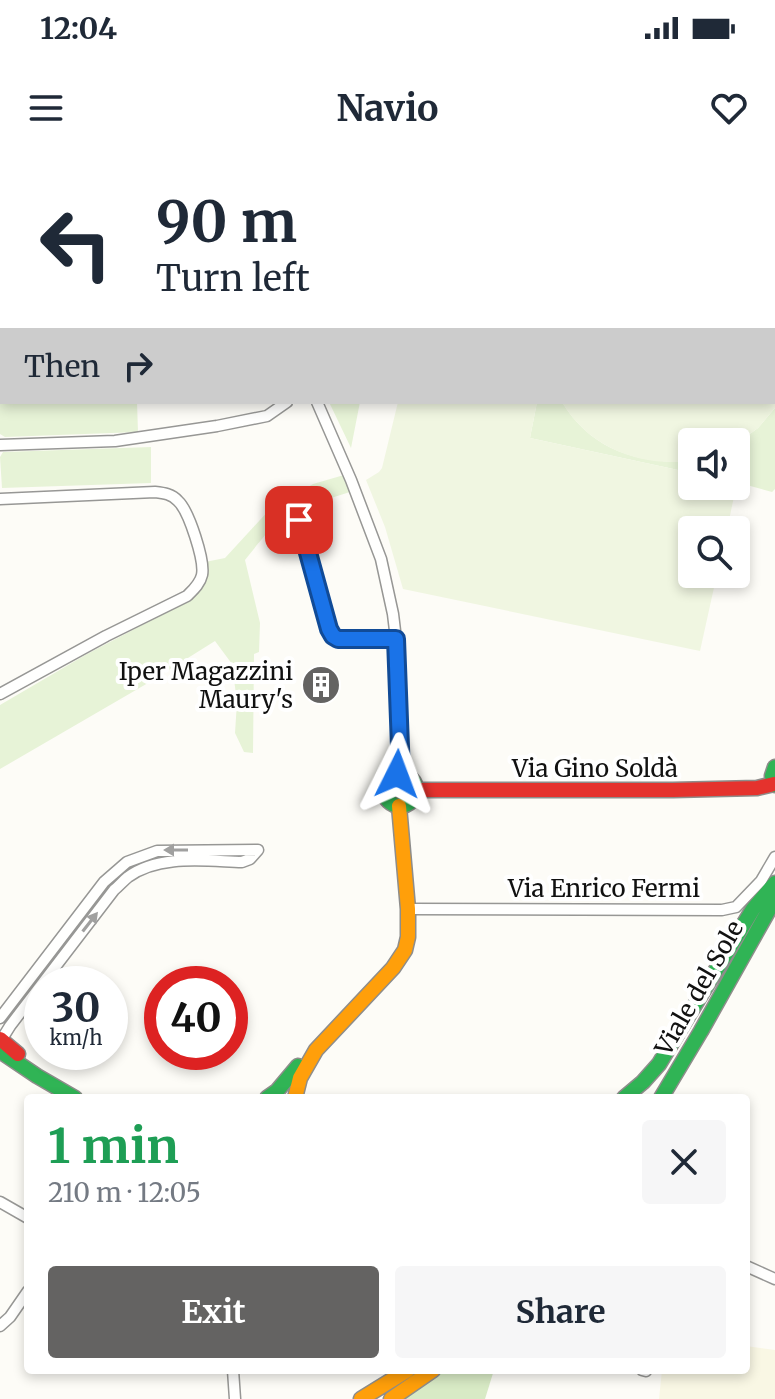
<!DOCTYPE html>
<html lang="en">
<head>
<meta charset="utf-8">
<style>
  body { margin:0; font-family:Merriweather,serif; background:#f6f6f7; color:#1f2937; height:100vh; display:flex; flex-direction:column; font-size:30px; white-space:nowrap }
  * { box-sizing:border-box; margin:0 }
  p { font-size:26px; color:#747a83 }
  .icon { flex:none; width:44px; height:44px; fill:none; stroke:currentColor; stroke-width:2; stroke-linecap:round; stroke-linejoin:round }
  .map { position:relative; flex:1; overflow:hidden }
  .panel { position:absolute; left:24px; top:934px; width:726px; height:280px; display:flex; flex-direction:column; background:#fff; border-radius:8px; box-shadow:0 4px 12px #0003 }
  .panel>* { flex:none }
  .hud { position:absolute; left:0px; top:0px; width:776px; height:244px; box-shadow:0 4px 12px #0003; background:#fff; color:#1f2937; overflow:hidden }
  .controls { position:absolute; left:678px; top:268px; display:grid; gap:16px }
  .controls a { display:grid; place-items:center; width:72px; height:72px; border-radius:8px; background:#fff; box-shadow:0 4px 12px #0003; font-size:40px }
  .speed { position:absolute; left:24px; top:806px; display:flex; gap:16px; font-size:40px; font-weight:700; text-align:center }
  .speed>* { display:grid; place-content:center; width:104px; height:104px; border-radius:50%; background:#fff; box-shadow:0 4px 12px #0003; line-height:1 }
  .speed small { font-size:20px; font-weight:400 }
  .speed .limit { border:12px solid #d22; background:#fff; color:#111 }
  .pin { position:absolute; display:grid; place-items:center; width:68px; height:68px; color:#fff; margin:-34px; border-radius:16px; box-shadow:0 4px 12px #0006 }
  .me { position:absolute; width:88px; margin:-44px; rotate:3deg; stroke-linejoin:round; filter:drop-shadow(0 0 6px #0008) }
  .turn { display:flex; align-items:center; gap:28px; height:168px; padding:0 24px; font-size:36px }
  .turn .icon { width:104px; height:104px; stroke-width:2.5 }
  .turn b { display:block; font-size:56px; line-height:68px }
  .then { display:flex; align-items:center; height:76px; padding:0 24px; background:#0003; gap:16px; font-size:30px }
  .round { display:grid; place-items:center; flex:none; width:84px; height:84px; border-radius:8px; background:#f6f6f7 }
  .head { display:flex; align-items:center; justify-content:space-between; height:136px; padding:0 24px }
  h1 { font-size:48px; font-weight:700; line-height:60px; color:#1e9e55 }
  .cta { display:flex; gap:16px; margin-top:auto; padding:16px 24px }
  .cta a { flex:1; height:92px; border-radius:8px; background:#646362; color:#fff; font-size:32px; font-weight:700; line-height:92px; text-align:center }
  .cta a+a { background:#f6f6f7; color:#1f2937 }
  .status { display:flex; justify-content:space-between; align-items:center; height:56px; padding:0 40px; background:#fff; direction:ltr }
  .status svg { height:22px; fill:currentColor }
  header { display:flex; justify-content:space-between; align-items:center; height:104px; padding:0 24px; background:#fff; font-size:36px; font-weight:700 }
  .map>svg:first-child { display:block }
</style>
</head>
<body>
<div class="status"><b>12:04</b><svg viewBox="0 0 49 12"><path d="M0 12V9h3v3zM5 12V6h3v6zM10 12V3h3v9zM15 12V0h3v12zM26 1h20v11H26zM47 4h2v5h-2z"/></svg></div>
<header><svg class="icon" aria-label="menu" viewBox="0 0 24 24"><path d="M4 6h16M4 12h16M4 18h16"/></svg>Navio<svg class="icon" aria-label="heart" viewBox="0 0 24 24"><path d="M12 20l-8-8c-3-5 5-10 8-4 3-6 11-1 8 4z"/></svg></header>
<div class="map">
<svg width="775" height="1239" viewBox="0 0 775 1239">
  <rect width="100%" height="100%" fill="#fdfcf7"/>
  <path fill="#f9f7e4" d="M 746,1186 L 775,1190 L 775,1239 L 659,1239 L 662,1210 L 746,1210 Z"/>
  <path fill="#e7f3d7" d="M 0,117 L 2,117 L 2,242 L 137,242 L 138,272 L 5,277 L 0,274 Z
    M 329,242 L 360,242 L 351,288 Z
    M 537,242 L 562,242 C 591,290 639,305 692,301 L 692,313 L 530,278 Z
    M 775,248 L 775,329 L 772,332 L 736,322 L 736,284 L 758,268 Z
    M 151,287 L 151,323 L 2,328 L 0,297 L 3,292 Z
    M 344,315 L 350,332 L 312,344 L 310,348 C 273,360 268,372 245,400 L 260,463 L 259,492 L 254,494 L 253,593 L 244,592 L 235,573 L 237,542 L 232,504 L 215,481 L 148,523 L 0,609 L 0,545 L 87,494 L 190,440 C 206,428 204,421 205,402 L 225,398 L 271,348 L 313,324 Z"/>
  <path fill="#d8eac5" d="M 433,1210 L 494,1210 L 485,1239 L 391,1239 Z"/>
  <path fill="#f0f6e1" d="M 774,46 L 775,248 L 758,268 L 736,284 L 736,282 L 692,282 L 692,301 C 640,307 589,288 562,242 L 774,242 Z
    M 398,242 L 537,242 L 530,278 L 692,313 L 692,326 L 736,326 L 736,322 L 737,322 L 727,370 L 692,370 L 692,414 L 717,414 L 700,491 L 403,429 L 385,367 L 366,320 L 379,312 L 382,308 Z"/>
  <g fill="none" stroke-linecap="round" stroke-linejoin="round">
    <defs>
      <path id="street" d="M 158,0 L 158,2
        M 226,0 L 226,2
        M 248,0 L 248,2
        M 362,0 L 362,2
        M 286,2 L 288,0
        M 0,93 L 2,93
        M 317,242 L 351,320 L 381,399 L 393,454 L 396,479 L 401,614
        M 0,285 L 115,281 L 217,266 L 267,256 L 287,242
        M 0,339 L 155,332 C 164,333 172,334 178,341 C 189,351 205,401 202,415 C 200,424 193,430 187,436 L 106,476 L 0,534
        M 299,360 L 329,469 L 333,476 L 338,479 L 396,479
        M 408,749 L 722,750 L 736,747 L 761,721 L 775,697
        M 42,824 L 114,730 C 119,726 123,721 128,717 C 159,694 206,701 242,702 L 250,699 L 258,690
        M 0,858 L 104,722 L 127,702 L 157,691 L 258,690
        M 0,882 L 10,866 L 42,824
        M 0,1042 L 28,1058
        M 746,1106 L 775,1119
        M 0,1166 L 10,1157 L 28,1131
        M 233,1210 L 235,1239
        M 642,1210 L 646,1211"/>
      <path id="fast" d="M 775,607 L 772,616 L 775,625
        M384 630a16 16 0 1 1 32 0a16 16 0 1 1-32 0Z
        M 0,891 L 37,916 L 75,938
        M 267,938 L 277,931 L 298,906
        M 624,938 L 643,922 L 659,904 L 753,749 L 775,723
        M 661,938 L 701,871 L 775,739"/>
      <path id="slow" d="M 295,938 L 300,918 L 316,890 L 393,808 L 405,790 L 408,777 L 408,749 L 399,646
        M 361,1239 L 408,1210
        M 391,1239 L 433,1210"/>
      <path id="jam" d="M 416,630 L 673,630 L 757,628 L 774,624
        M 0,879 L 18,894"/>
    </defs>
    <use href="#street" stroke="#979795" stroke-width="13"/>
    <use href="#fast" stroke="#8e8d8b" stroke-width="17"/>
    <use href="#slow" stroke="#8e8d8b" stroke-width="17"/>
    <use href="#jam" stroke="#8e8d8b" stroke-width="17"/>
    <use href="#street" stroke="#fffffe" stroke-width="10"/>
    <use href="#fast" stroke="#30b455" stroke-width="14"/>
    <use href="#slow" stroke="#ff9f0a" stroke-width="14"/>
    <use href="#jam" stroke="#e5322d" stroke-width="14"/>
  </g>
  <defs><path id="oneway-solid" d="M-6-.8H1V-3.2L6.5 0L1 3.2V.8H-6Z" transform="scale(2)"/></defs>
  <g fill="#a0a09f">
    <use href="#oneway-solid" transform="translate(176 690) rotate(180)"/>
    <use href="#oneway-solid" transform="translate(90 762) rotate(-52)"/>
  </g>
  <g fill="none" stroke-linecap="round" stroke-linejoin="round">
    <defs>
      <path id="route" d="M 299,360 L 329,469 L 333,476 L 338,479 L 396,479 L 401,614 L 397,614"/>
    </defs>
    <use href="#route" stroke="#114b97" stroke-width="20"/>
    <use href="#route" stroke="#1a73e8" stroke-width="14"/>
  </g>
  <defs>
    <symbol id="building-disc" viewBox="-11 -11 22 22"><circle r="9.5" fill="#646362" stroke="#fff"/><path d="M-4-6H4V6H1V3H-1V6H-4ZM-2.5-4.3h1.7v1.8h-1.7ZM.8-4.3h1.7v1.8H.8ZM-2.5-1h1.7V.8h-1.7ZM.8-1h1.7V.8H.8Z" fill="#fff"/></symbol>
  </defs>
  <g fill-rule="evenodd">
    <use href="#building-disc" x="299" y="503" width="44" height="44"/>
  </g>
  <g text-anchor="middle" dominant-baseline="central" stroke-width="8" stroke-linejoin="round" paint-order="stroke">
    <g font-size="24" fill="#111" stroke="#fff" text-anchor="end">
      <text x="293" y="511">Iper Magazzini<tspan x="293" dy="28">Maury's</tspan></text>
    </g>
    <g font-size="24" fill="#111" stroke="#fff">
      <text x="595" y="608">Via Gino Soldà</text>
      <text x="604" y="728">Via Enrico Fermi</text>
      <text transform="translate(699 828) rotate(-60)">Viale del Sole</text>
    </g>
  </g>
</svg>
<div class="controls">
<a><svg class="icon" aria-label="sound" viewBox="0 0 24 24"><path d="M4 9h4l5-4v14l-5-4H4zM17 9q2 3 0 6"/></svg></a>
<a><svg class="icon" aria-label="search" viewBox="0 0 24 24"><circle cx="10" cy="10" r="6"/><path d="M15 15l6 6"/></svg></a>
</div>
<div class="speed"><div>30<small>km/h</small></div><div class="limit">40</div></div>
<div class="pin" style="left:299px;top:360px;background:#d93025"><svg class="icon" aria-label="arrive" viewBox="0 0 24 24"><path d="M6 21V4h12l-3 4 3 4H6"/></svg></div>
<svg class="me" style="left:397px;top:614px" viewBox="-20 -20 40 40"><path d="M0-17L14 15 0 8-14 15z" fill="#1a73e8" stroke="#fff" stroke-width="4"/></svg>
<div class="hud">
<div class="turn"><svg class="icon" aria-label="left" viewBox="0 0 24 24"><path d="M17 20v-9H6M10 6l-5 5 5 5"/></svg><div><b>90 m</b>Turn left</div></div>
<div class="then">Then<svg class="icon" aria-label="right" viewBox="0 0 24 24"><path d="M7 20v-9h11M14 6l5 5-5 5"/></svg></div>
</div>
<section class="panel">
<div class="head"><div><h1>1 min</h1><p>210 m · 12:05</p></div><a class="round"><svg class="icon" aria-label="close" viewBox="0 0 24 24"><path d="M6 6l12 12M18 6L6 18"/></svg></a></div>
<div class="cta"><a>Exit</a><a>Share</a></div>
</section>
</div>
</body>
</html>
